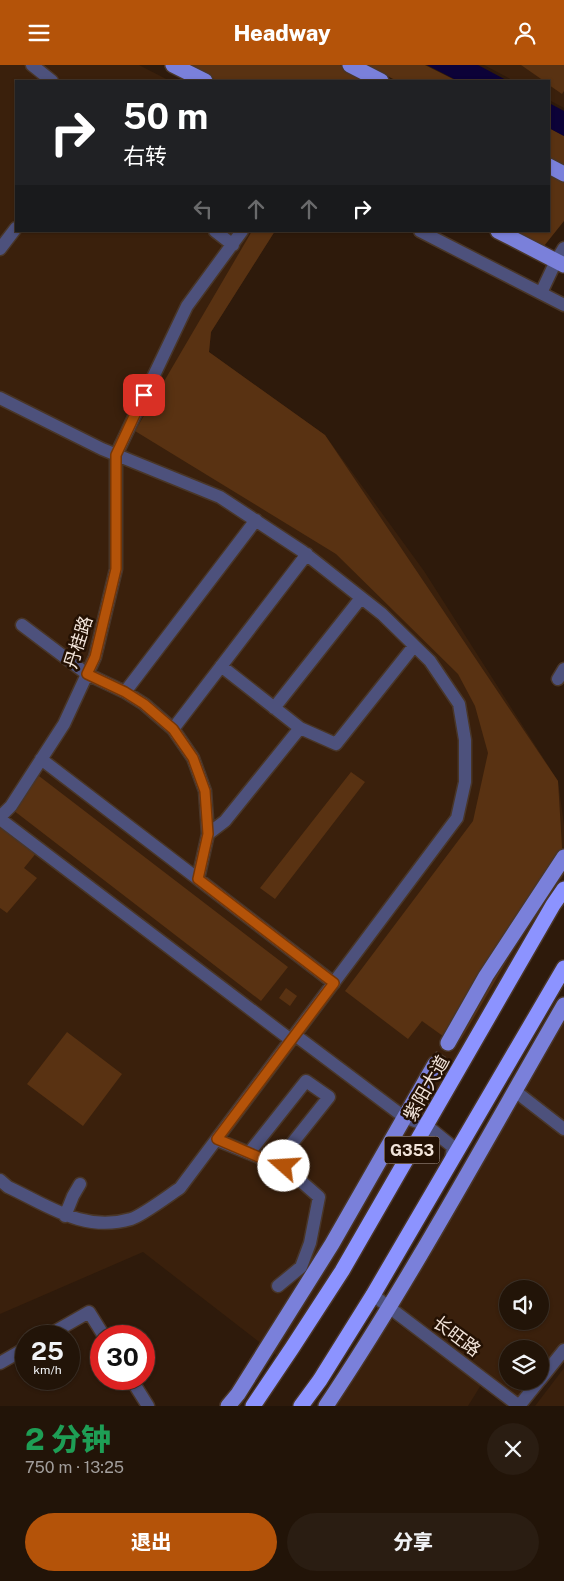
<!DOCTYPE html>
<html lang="zh">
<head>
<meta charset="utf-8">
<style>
  body { margin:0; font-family:"Public Sans","Noto Sans SC",sans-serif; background:#2a1d12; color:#f1f3f6; height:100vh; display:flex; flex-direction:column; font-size:19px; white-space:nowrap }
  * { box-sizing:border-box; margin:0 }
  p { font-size:16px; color:#a29e9c }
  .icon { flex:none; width:28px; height:28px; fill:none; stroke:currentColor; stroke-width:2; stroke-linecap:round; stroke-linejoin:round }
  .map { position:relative; height:1341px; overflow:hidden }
  .panel { display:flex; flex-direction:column; background:#221408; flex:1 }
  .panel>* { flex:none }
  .banner { position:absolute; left:15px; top:15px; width:535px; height:152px; border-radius:0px; box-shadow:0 1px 4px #0004,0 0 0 1px #3f3329; background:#202124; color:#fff; overflow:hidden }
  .tools { position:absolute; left:499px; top:1215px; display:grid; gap:10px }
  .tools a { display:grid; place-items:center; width:50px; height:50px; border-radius:50%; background:#221408; box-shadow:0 1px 4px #0004,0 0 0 1px #3f3329; font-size:25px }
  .speed { position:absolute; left:15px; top:1260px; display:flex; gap:10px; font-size:25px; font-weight:700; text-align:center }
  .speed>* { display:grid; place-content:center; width:65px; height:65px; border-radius:50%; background:#221408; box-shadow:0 1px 4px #0004,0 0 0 1px #3f3329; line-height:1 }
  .speed small { font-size:12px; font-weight:400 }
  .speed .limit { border:8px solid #d22; background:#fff; color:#111 }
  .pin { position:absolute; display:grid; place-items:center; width:42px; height:42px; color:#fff; margin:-21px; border-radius:10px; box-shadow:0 2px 8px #0006 }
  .me { position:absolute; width:55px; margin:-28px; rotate:289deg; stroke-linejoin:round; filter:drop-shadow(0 0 4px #0008) }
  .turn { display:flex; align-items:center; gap:18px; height:105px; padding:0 25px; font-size:22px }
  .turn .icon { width:65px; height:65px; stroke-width:2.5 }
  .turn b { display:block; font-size:35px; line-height:42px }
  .lanes { display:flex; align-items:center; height:48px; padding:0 25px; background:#0003; justify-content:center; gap:25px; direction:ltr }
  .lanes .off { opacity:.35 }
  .round { display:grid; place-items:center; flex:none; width:52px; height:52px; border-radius:26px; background:#2a1d12 }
  .headline { display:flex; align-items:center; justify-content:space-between; height:85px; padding:0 25px }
  h1 { font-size:30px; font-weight:800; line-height:38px; color:#1e9e55 }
  .cta { display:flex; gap:10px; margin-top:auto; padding:10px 25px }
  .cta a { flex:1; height:58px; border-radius:30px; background:#b45309; color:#fff; font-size:20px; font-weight:800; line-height:58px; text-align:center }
  .cta a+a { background:#2a1d12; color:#f1f3f6 }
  header { display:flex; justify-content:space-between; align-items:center; height:65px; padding:0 25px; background:#b45309; color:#fff; font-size:22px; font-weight:800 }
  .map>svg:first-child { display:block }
</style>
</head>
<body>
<header><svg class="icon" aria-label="menu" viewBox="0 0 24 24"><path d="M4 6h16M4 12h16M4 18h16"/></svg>Headway<svg class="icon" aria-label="person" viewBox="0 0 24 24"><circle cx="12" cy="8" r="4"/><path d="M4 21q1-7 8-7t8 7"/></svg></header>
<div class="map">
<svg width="564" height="1341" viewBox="0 0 564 1341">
  <rect width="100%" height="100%" fill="#2e1a0b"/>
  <path fill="#3a200c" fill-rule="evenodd" d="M 0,0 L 139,0 L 170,16 L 16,16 L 16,166 L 275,166 L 211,267 L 209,287 L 325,370 L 424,506 L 558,716 L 564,760 L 564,810 L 349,1192 L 280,1293 L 143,1187 L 0,1249 Z
    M 484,0 L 564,0 L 564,43 L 549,35 L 549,16 L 514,16 Z
    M 564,951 L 564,1059 L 521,1024 Z
    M 519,1033 L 564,1069 L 564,1277 L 540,1308 L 540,1284 L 508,1284 L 508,1316 L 534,1316 L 520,1335 L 396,1242 ZM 508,1224 L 540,1224 L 540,1256 L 508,1256 Z
    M 390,1253 L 481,1320 L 468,1341 L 330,1341 Z
    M 564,1303 L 564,1341 L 535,1341 Z"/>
  <path fill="#593212" d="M 186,0 L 340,0 L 371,16 L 218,16 Z
    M 366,0 L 425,0 L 457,16 L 397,16 Z
    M 521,0 L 564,0 L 564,26 L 562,29 L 549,20 L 549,16 L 544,16 Z
    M 549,63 L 564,71 L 564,103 L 549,95 Z
    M 549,108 L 564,115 L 564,156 L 544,181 L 514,166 L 549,166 Z
    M 252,166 L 275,166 L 211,267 L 209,287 L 325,370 L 558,716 L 563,799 L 466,966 L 461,974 L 454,979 L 422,956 L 408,974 L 345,926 L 473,756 L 488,688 L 475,641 L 458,609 L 336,489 L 135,366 Z
    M 351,707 L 365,717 L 275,834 L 260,823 Z
    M 39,711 L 288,902 L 261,936 L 13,745 Z
    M 0,760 L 37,787 L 24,803 L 37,813 L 7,848 L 0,843 Z
    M 286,923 L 297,931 L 290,941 L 279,933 Z
    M 67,967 L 122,1009 L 83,1061 L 27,1019 Z"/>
  <path fill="#0c0238" d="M 427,0 L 478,0 L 508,16 L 458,16 Z
    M 549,38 L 564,46 L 564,71 L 549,63 Z"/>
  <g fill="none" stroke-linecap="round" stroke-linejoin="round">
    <path stroke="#4b382a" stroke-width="12" stroke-dasharray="12 6" stroke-linecap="butt" d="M 435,999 L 448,978"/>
    <defs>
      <path id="minor" d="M 32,0 L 52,16
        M 215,166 L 233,180
        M 420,166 L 564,240
        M 0,184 L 16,163
        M 541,228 L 556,196 L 564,183
        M 0,333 L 102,384 L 220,432 L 302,486 L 382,549 L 430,596 L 459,639 L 465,675 L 465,717 L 457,753 L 180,1123 C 168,1131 143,1150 131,1154 C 84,1168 49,1141 8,1122 L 0,1115
        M 22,560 L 87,609 L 125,627 L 144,639 L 173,664 L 193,693 L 205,726 L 208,769 L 198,814
        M 558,614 L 564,604
        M 125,627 L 256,455
        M 274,643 L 361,533
        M 300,663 L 336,679 L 414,581
        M 173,664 L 307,489
        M 41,694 L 334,918
        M 0,752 L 11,741 L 64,659 L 95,592 L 116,504 L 116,390 L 187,241 L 242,166
        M 0,754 L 291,975
        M 208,769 L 225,756 L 300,663 L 221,601
        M 295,970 L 404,1052 L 426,1060 L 453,1082 L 451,1095
        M 515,1026 L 564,1064
        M 217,1075 L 261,1093 L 278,1096 L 319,1132 L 310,1178 L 301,1202 L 278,1221
        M 249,1088 L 306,1016 L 329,1032 L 278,1096
        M 65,1151 L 73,1131 L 80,1119
        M 373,1230 L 519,1341 L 539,1316
        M 47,1271 L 89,1247 L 104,1271
        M 0,1298 L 26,1283
        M 131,1314 L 148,1341
        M 540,1315 L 564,1285"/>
      <path id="major" d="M 173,0 L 205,16
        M 350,0 L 381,16
        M 549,101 L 564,109
        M 498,166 L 564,200
        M 448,978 L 486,911 L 564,792
        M 228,1341 L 238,1329 L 332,1179 L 435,999
        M 326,1341 C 412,1212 486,1075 564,940"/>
      <path id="highway" d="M 253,1341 L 292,1283 L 342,1206 L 553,840 L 564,824
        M 301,1341 L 320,1315 L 373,1230 L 564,903"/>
    </defs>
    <use href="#minor" stroke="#493628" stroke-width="15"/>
    <use href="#major" stroke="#493628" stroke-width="18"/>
    <use href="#highway" stroke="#493628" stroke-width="18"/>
    <use href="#minor" stroke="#4d517c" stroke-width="12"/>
    <use href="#major" stroke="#7a80da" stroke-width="15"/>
    <use href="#highway" stroke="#8c93ff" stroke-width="15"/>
  </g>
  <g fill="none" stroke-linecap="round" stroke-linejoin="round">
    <defs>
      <path id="route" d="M 144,330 L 116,390 L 116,504 L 95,592 L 87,609 L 125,627 L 144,639 L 173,664 L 193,693 L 205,726 L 208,769 L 198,814 L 334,918 L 217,1074 L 261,1093 L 278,1096 L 284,1101"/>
    </defs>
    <use href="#route" stroke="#753606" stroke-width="12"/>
    <use href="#route" stroke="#b45309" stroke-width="9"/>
  </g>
  <g text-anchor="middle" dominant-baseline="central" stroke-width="5" stroke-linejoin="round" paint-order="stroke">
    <rect fill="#241103" stroke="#b4a59a" stroke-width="1" x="384.5" y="1071.5" width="55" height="27" rx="4"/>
    <g font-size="16" font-weight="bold" fill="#f2e4da">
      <text x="412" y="1085">G353</text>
    </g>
    <g font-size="18" fill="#f2e4da" stroke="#241103">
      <text transform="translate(78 577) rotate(-72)">丹桂路</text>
      <text transform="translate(426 1023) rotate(-60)">紫阳大道</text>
      <text transform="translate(457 1271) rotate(37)">长旺路</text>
    </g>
  </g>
</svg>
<div class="tools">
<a><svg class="icon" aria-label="sound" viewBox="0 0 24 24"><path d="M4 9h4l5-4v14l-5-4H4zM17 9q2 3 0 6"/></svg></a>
<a><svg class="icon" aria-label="layers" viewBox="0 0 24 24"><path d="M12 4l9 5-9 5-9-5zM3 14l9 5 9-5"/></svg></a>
</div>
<div class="speed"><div>25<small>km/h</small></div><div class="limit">30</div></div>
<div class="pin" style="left:144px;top:330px;background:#d93025"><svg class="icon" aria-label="arrive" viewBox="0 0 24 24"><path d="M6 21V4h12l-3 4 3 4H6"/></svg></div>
<svg class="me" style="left:284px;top:1101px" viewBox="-20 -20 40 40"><circle r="19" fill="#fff"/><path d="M0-13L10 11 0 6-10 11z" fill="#b45309"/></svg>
<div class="banner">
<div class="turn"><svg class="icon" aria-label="right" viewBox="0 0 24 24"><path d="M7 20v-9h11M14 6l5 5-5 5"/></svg><div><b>50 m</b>右转</div></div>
<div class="lanes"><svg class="icon off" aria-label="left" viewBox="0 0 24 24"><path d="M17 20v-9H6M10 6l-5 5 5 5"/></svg><svg class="icon off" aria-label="ahead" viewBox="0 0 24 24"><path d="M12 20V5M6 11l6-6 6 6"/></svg><svg class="icon off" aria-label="ahead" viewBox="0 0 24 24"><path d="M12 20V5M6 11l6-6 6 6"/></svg><svg class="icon" aria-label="right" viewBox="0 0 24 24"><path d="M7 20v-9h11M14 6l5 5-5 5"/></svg></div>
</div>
</div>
<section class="panel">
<div class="headline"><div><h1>2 分钟</h1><p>750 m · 13:25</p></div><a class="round"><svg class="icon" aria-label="close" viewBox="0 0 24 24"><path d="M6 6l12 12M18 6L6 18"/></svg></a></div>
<div class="cta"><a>退出</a><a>分享</a></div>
</section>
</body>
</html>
